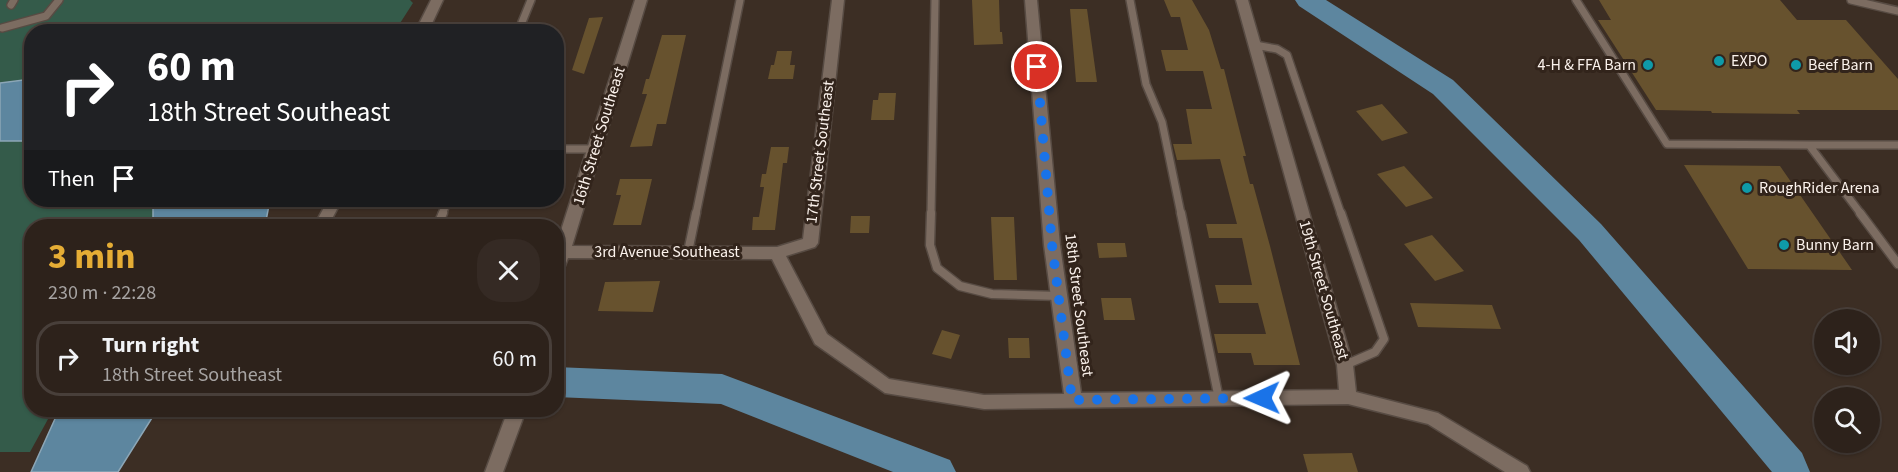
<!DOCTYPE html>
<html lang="en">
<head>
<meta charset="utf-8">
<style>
  body { margin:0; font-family:"Source Sans 3",sans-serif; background:#352a24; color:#f1f3f6; height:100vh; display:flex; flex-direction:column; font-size:22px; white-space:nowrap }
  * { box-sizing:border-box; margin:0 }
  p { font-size:20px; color:#a7a4a3 }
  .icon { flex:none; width:33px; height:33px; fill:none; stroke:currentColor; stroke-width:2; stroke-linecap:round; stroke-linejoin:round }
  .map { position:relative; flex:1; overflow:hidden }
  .side { position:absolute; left:24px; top:219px; width:540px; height:198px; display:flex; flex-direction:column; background:#2d221b; border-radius:24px; box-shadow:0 2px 4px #0004,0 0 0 2px #483f3a }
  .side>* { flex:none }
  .top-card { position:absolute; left:24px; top:24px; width:540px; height:183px; border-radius:24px; box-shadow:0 2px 4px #0004,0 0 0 2px #483f3a; background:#202124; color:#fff; overflow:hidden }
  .buttons { position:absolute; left:1814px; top:309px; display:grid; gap:12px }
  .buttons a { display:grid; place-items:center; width:66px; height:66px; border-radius:50%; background:#2d221b; box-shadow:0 2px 4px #0004,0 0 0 2px #483f3a; font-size:30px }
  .pin { position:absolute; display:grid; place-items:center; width:51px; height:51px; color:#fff; margin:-26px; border:3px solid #fff; border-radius:50%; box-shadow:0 2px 6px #0007 }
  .me { position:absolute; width:66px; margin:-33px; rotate:269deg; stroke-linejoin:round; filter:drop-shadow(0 0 4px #0008) }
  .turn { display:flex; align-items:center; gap:21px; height:126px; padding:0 24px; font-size:27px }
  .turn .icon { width:78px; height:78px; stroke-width:2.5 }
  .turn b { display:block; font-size:42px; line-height:51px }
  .then { display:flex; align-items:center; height:57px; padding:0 24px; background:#0003; gap:12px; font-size:22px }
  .round { display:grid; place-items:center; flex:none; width:63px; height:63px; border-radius:24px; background:#352a24 }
  .headline { display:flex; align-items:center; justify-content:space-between; height:102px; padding:0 24px }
  h1 { font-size:36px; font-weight:700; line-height:45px; color:#e5ad35 }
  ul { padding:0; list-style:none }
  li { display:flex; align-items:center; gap:18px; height:75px; margin:0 12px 9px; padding:0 12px; border:3px solid #483f3a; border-radius:24px }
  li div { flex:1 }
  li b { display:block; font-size:22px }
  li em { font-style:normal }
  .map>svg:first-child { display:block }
</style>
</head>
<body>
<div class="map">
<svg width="1898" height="472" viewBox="0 0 1898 472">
  <rect width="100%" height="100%" fill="#3c2e24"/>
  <path fill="#345b4a" d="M 0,0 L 410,0 L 413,3 L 395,31 L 32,32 L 32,200 L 220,200 L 168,226 L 32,226 L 32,410 L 53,410 L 30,452 L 0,452 Z"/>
  <path fill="#5d869f" stroke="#8ca6b6" stroke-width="1.5" d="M 31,79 L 31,141 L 0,141 L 0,83 Z
    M 153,200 L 270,200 L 265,226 L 153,226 Z
    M 59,410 L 157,410 L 118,472 L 31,472 Z"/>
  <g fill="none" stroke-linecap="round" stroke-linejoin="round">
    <path fill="#5d869f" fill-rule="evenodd" d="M 1295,0 L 1326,0 L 1453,80 L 1601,224 L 1802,453 L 1810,472 L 1772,472 L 1579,240 L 1433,94 L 1299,6 Z
      M 556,367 L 722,374 L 950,460 L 956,472 L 893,472 L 721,404 L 556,397 Z"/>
  </g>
  <path fill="#67522e" d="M 972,0 L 999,0 L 1000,32 L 1002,32 L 1003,44 L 974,45 Z
    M 1164,0 L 1192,0 L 1209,30 L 1221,69 L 1224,69 L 1246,156 L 1243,156 L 1250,184 L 1253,184 L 1270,246 L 1300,365 L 1254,365 L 1251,353 L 1218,353 L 1214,334 L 1266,334 L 1258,303 L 1219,303 L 1215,285 L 1252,285 L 1242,238 L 1209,238 L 1206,224 L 1237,224 L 1220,159 L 1177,160 L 1173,144 L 1192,144 L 1186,109 L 1212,109 L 1203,71 L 1166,71 L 1161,50 L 1188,50 L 1180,17 L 1171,17 Z
    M 1599,0 L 1780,0 L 1797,20 L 1846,20 L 1898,79 L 1898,110 L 1797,110 L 1800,114 L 1712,113 L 1711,111 L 1656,110 L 1598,20 L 1611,20 Z
    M 1070,9 L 1087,9 L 1097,82 L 1076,82 Z
    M 603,17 L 584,74 L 572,70 L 589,18 Z
    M 662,35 L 686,35 L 666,124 L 657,124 L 652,146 L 630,147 L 647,94 L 642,94 L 646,79 L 649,79 Z
    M 777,51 L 792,51 L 790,65 L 795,65 L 793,79 L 768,79 L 771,65 L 774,65 Z
    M 879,93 L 896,93 L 894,120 L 871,120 L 873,100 L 878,100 Z
    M 1382,104 L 1408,133 L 1382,141 L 1356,111 Z
    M 771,147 L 789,147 L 787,163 L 783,163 L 775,230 L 752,230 L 753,217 L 759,217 L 764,187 L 760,187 L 762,174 L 766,174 Z
    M 1684,165 L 1780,166 L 1852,270 L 1748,269 Z
    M 1404,166 L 1433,198 L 1406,207 L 1377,174 Z
    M 620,179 L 652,179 L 641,225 L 613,225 L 621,195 L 616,195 Z
    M 851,216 L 870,216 L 869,233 L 850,233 Z
    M 991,217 L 1014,217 L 1017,280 L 994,280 Z
    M 1432,235 L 1464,271 L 1435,281 L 1404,244 Z
    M 1097,243 L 1125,243 L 1127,257 L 1099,258 Z
    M 660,281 L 653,312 L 598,311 L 605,282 Z
    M 1101,298 L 1131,298 L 1135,320 L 1104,320 Z
    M 1410,303 L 1492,305 L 1501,329 L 1418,327 Z
    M 942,330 L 960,335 L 951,359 L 932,354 Z
    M 1008,338 L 1029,338 L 1030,358 L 1009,358 Z
    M 1352,453 L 1358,472 L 1308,472 L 1303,454 Z"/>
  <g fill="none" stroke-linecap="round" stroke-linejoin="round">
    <defs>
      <path id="lane-far1" d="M 1130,0 L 1146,84 L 1162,122 L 1181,214
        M 1576,0 L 1667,144 L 1809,145
        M 1851,0 L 1898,11
        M 11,5 L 14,0
        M 2,28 L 46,16 L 59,0
        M 518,32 L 531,0
        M 1255,45 L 1277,49 L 1287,55 L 1341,214
        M 556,149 L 595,149
        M 442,214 L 448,200
        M 696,214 L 740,0
        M 931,214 L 935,0
        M 1861,214 L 1809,145 L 1898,145"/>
      <path id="lane" d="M 931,213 L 930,245 L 937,268 L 960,286 L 992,294 L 1059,296
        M 1181,213 L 1219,399
        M 1341,213 L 1384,339 L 1375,352 L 1345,365
        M 1860,213 L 1898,264
        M 437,226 L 443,213
        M 688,252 L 696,213"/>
      <path id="street" d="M 431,0 L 443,0 L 428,32 L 415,32 Z
        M 635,0 L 647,0 L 572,246 L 777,247 L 803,239 L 832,0 L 844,0 L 818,243 L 815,247 L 786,256 L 827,334 L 889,379 L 984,395 L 1064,394 L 1044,245 L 1025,0 L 1037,0 L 1060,245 L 1081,393 L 1339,390 L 1337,365 L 1236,0 L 1248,0 L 1353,365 L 1356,392 L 1438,413 L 1527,466 L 1530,472 L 1505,472 L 1428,424 L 1348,404 L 984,409 L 885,393 L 815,344 L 772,259 L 568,258 L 561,276 L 556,278 L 556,246 Z
        M 328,200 L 342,200 L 328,226 L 314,226 Z
        M 508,410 L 526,410 L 503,472 L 485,472 Z"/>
    </defs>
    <use href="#lane-far1" stroke="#574b43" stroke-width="10"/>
    <use href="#lane" stroke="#574b43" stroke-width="11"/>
    <use href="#street" stroke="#574b43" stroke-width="3"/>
    <use href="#lane-far1" stroke="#7c6c61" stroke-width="7"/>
    <use href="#lane" stroke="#7c6c61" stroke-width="8"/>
    <use href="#street" fill="#7c6c61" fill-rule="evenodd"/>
  </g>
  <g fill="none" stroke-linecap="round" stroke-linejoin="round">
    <path stroke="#1a73e8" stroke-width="10" stroke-dasharray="0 18" d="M 1037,67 L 1052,245 L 1072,400 L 1262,398"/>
  </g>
  <g fill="#0f9aa8" stroke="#32241b" stroke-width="2">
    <circle cx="1719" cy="61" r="6"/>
    <circle cx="1648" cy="65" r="6"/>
    <circle cx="1796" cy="65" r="6"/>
    <circle cx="1747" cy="188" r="6"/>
    <circle cx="1784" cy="245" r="6"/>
  </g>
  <g text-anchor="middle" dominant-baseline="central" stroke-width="6" stroke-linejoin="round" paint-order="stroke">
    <g font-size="16" fill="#fbf2ec" stroke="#32241b" text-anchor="start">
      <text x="1731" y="61">EXPO</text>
      <text x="1636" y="65" text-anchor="end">4-H &amp; FFA Barn</text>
      <text x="1808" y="65">Beef Barn</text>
      <text x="1759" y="188">RoughRider Arena</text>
      <text x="1796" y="245">Bunny Barn</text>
    </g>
    <g font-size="16" fill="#fbf2ec" stroke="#32241b">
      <text transform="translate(599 136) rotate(-73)">16th Street Southeast</text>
      <text transform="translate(820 152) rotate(-83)">17th Street Southeast</text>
      <text x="667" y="252">3rd Avenue Southeast</text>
      <text transform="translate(1324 290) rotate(74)">19th Street Southeast</text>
      <text transform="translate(1079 305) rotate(83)">18th Street Southeast</text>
    </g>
  </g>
</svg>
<div class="buttons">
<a><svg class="icon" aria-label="sound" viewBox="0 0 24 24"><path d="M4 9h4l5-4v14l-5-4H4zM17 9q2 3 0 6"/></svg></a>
<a><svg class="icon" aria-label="search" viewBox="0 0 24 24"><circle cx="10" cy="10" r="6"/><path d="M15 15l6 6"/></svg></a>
</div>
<div class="pin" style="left:1037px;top:67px;background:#d93025"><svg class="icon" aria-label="arrive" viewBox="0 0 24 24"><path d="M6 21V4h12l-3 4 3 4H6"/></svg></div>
<svg class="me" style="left:1262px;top:398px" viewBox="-20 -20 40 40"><path d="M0-17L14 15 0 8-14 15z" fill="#1a73e8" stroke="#fff" stroke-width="4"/></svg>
<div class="top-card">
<div class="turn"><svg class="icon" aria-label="right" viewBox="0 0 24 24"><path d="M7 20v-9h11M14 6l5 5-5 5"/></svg><div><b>60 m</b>18th Street Southeast</div></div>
<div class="then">Then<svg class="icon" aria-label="arrive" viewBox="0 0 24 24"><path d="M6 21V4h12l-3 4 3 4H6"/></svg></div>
</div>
<section class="side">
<div class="headline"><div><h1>3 min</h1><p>230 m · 22:28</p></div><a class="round"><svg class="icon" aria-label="close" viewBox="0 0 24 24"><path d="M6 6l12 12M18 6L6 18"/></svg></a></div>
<ul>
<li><svg class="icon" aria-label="right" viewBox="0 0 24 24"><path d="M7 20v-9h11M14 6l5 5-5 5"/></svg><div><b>Turn right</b><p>18th Street Southeast</p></div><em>60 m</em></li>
</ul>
</section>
</div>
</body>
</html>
